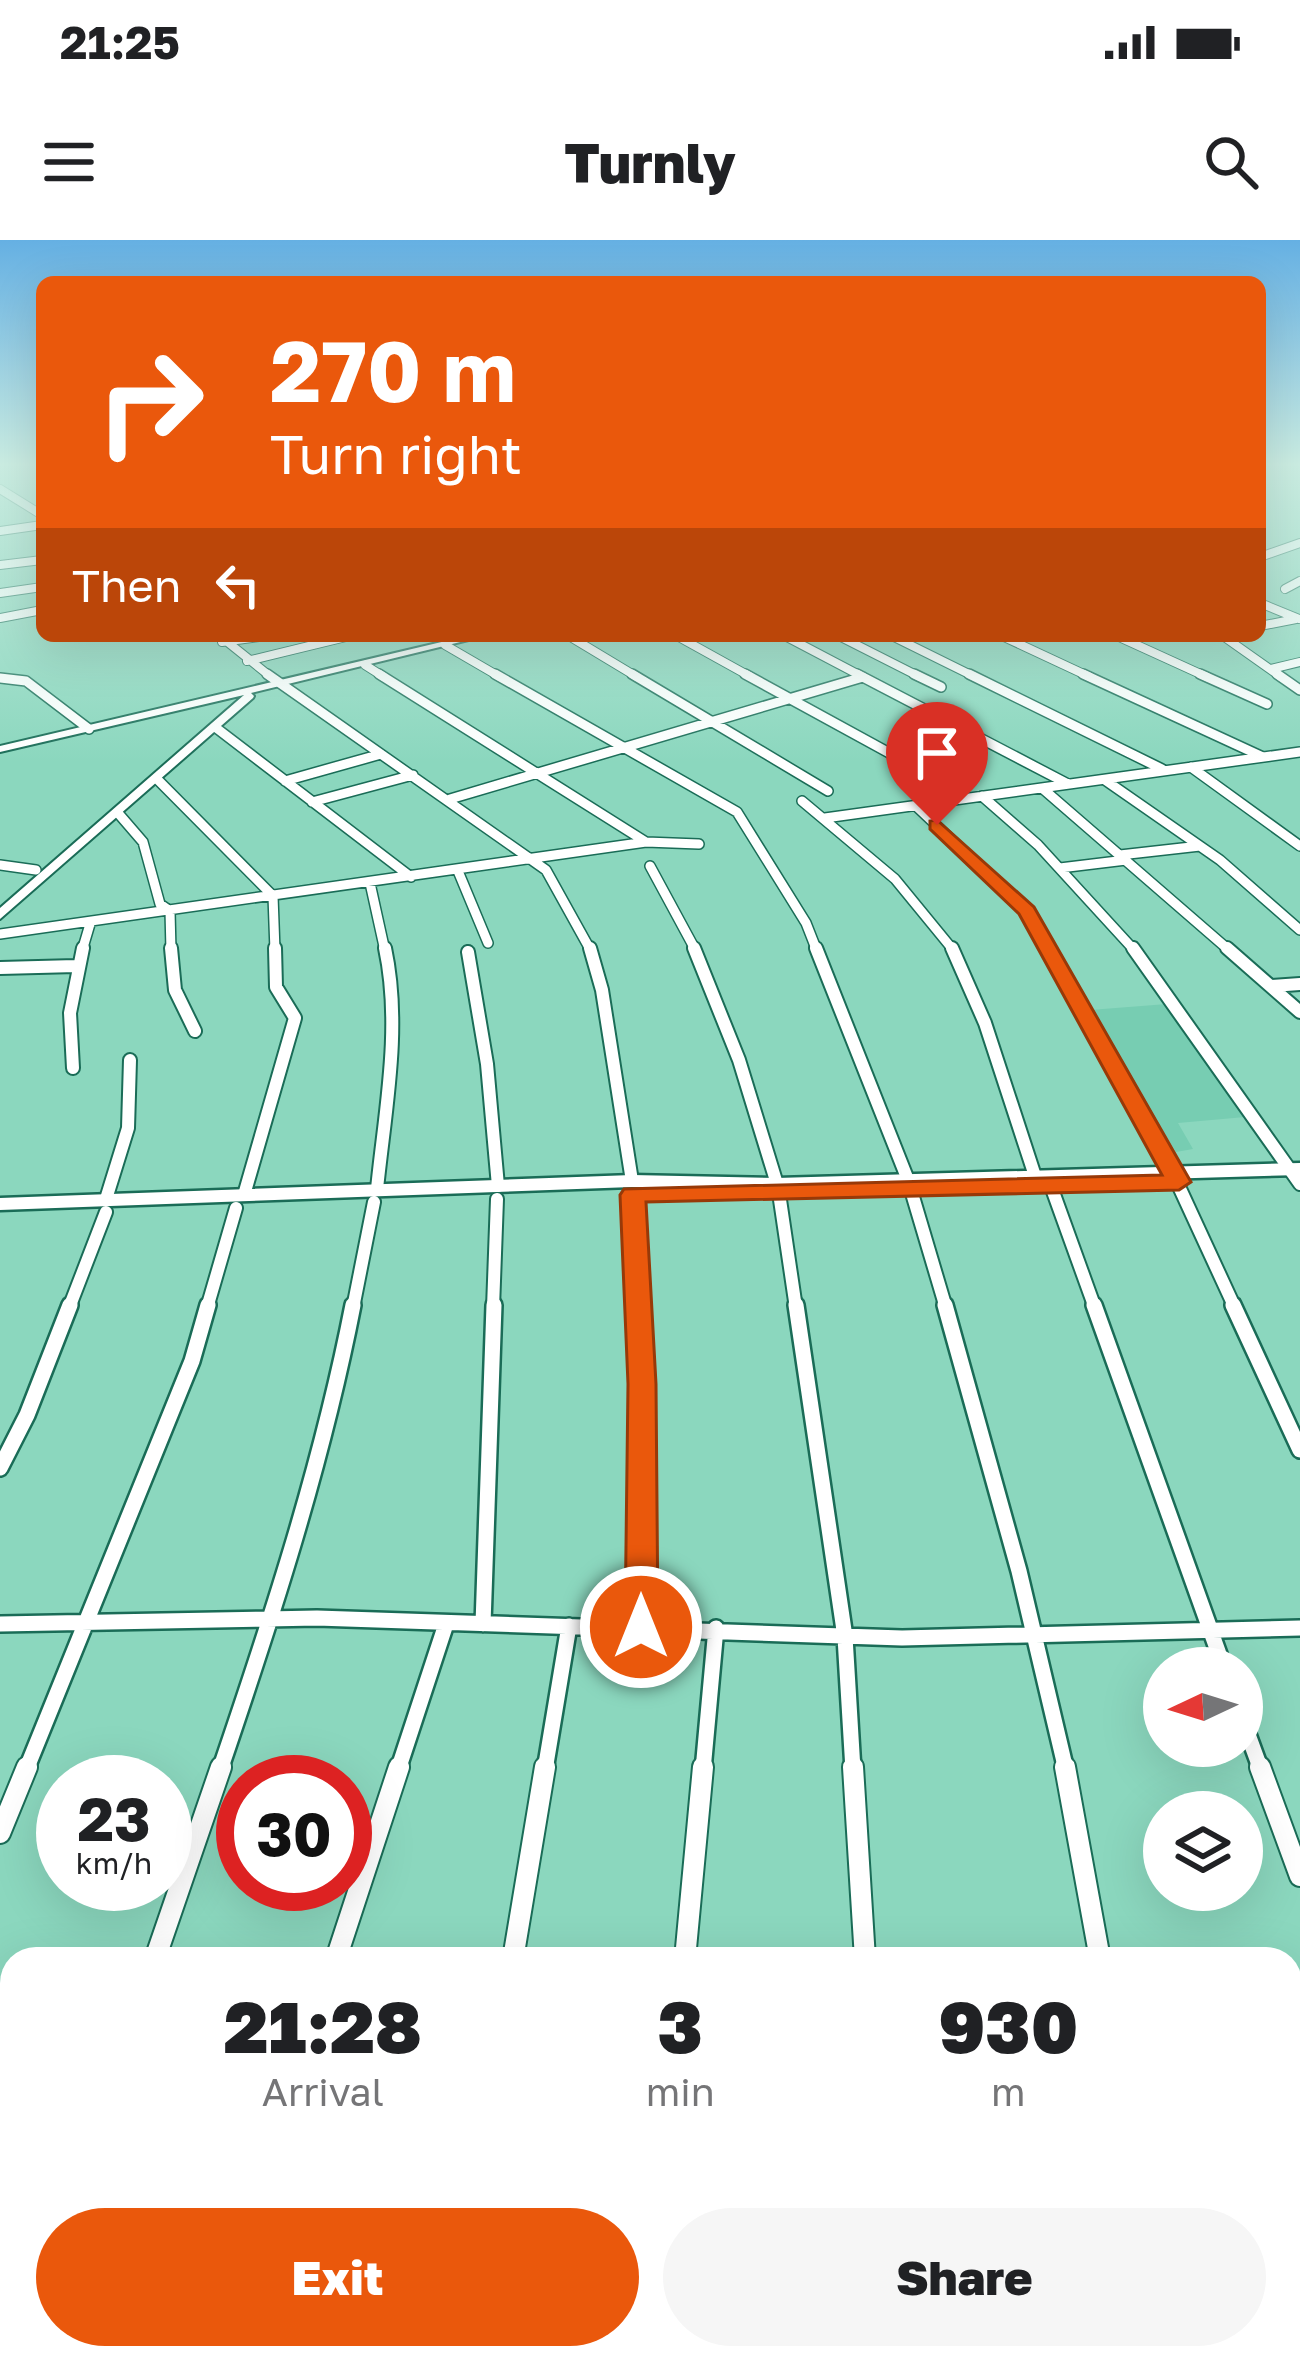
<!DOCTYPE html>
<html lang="en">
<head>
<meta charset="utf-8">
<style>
  body { margin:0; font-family:"Golos Text",sans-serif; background:#f6f6f6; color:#202124; height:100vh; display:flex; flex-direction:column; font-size:45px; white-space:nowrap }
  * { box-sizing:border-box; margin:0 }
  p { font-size:39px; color:#757577 }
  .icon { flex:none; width:66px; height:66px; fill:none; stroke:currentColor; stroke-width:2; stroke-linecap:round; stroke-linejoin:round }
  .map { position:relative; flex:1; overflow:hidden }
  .sheet { position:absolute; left:0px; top:1707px; width:1302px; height:423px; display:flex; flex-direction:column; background:#fff; border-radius:36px 36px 0 0; box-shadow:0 12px 48px #0002 }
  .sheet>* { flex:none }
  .banner { position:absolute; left:36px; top:36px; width:1230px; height:366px; border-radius:18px; box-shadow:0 12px 48px #0002; background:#ea580c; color:#fff; overflow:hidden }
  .needle { width:78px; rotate:266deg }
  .controls { position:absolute; left:1143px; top:1407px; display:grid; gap:24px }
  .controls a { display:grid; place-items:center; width:120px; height:120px; border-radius:50%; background:#fff; box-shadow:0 12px 48px #0002; font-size:60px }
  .speed { position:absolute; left:36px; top:1515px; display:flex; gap:24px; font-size:60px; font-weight:700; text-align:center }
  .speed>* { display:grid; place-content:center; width:156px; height:156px; border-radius:50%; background:#fff; box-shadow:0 12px 48px #0002; line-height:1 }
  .speed small { font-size:30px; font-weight:400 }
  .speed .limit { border:18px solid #d22; background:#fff; color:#111 }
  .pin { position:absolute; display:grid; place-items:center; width:102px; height:102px; color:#fff; margin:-123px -51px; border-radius:50% 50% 50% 0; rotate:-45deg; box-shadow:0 0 12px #0007 }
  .pin .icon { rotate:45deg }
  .me { position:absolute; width:132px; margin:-66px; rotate:0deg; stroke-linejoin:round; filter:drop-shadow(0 0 9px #0008) }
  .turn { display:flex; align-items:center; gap:42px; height:252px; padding:0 36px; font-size:54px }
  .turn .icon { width:156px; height:156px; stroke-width:2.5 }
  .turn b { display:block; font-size:84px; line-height:102px }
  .then { display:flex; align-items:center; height:114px; padding:0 36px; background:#0003; gap:24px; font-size:45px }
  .eta { display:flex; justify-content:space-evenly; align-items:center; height:204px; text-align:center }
  .eta b { font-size:72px; font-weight:800; line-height:84px }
  .action { display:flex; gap:24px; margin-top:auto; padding:24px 36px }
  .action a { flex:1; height:138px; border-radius:72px; background:#ea580c; color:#fff; font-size:48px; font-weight:800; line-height:138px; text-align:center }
  .action a+a { background:#f6f6f6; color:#202124 }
  .status { display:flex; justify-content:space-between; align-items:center; height:84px; padding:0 60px; background:#fff; direction:ltr }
  .status svg { height:33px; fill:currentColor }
  header { display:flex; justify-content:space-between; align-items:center; height:156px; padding:0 36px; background:#fff; font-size:54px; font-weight:800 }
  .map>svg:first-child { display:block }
</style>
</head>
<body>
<div class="status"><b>21:25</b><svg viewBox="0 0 49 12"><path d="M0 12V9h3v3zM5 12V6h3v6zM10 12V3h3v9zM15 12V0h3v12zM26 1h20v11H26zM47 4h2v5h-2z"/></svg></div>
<header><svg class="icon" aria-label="menu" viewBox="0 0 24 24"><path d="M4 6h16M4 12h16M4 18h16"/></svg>Turnly<svg class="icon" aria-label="search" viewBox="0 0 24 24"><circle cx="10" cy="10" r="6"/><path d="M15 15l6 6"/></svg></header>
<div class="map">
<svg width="1300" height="2129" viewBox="0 0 1300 2129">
  <rect width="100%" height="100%" fill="#8bd7be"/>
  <path fill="#77cdb2" d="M 1167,764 L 1245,877 L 1178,883 L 1193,909 L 1176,912 L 1090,770 Z"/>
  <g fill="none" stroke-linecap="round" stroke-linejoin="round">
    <defs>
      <path id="street-far4" d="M 0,249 L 42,275
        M 0,291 L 42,285
        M 1260,317 L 1300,303
        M 0,325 L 42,320
        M 1285,349 L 1300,341
        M 0,353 L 42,347
        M 1260,363 L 1299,379
        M 0,378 L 42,370
        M 1260,386 L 1296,379
        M 220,396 L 271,437
        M 569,396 L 637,437
        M 677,396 L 751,437
        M 785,396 L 863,437
        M 839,396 L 920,437
        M 892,396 L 975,437
        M 1002,396 L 1090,437
        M 1117,396 L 1207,437
        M 1223,396 L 1281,437
        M 222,402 L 266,396
        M 445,405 L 500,437
        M 247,421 L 350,396
        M 365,425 L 384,437
        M 1271,429 L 1300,422"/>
      <path id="street-far3" d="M 267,434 L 546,630 L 591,711
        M 379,434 L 646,602
        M 495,434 L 737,572 L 806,683 L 817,711
        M 632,434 L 828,551
        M 745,434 L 893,515
        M 857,434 L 1068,544
        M 914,434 L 941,447
        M 969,434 L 1162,529
        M 1083,434 L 1263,517
        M 1200,434 L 1267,464
        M 1277,434 L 1300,450
        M 0,438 L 26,441 L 89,489
        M 215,487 L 411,637
        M 1191,527 L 1300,606
        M 158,540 L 273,656 L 275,711
        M 1105,540 L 1220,620 L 1300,690
        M 285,541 L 381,514
        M 1042,548 L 1230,711
        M 982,556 L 1038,605 L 1135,711
        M 450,559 L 863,437
        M 802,561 L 895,639 L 954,711
        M 312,562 L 413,535
        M 916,566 L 1027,671 L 1050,711
        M 118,573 L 143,602 L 160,664 L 170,671 L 171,711
        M 825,578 L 1300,512
        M 1120,615 L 1200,606
        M 0,625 L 36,630
        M 650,626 L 696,711
        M 1060,628 L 1126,620
        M 458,631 L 488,703
        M 370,643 L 385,711
        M 0,694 L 646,602 L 699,604
        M 82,711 L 90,684"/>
      <path id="street-far2" d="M 171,708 L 175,750 L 195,791
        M 590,708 L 602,750 L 632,941
        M 694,708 L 739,820 L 777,944
        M 816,708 L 908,940
        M 952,708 L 985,783 L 1035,936
        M 1049,708 L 1152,888 L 1235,1068
        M 1133,708 L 1300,944
        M 1227,708 L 1300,772
        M 468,712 L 487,824 L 498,946
        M 0,728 L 76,726
        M 1272,746 L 1300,744
        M 73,828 L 70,773 L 83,708
        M 1051,946 L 1095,1068
        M 377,949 C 385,870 402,787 385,708
        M 911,950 L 946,1068
        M 779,953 L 796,1068
        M 244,955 L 295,778 L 276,747 L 275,708
        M 633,955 L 638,1068
        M 106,959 L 128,888 L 130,820
        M 69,1068 L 106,972
        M 207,1068 L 236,968
        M 353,1068 L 374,962
        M 493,1068 L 497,959"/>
      <path id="street-far1" d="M 638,1065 L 641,1387
        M 796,1065 L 845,1397 L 853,1530
        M 945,1065 L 1019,1331 L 1066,1530
        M 1094,1065 L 1224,1428
        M 1233,1065 L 1300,1210
        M 0,1228 L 27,1175 L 70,1065
        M 0,1384 L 317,1378 L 902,1398 L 1300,1388
        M 483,1384 L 494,1065
        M 1242,1478 L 1261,1530
        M 26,1530 L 192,1121 L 208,1065
        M 220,1530 C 272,1377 322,1224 353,1065
        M 398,1530 L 446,1384
        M 545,1530 L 569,1386
        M 703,1530 L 716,1388"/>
      <path id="street" d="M 853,1527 L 865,1719
        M 1065,1527 L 1100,1719
        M 1260,1527 L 1300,1636
        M 0,1593 L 27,1527
        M 155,1719 L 221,1527
        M 336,1719 L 399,1527
        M 513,1719 L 545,1527
        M 685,1719 L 703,1527
        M 0,1782 L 12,1784
        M 0,1931 L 12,1897
        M 1290,1985 L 1300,1985
        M 815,2118 L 816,2129
        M 1061,2118 L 1063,2129
        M 1270,2118 L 1274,2129
        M 156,2129 L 159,2118
        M 399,2129 L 401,2118
        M 630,2129 L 631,2118"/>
      <path id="secondary" d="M 467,396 L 485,396 L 251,453 L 254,456 L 253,458 L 0,679 L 0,668 L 244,455 L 0,512 L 0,506 Z"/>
      <path id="primary" d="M 1300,923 L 1300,935 L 777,950 L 632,947 L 0,970 L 0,958 L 632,935 L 777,938 Z"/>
    </defs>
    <use href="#street-far4" stroke="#1a6c57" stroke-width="10"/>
    <use href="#street-far3" stroke="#1a6c57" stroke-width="12"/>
    <use href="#street-far2" stroke="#1a6c57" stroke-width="16"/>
    <use href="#street-far1" stroke="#1a6c57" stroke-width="20"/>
    <use href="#street" stroke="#1a6c57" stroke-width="24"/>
    <use href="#secondary" stroke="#1a6c57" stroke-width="4"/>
    <use href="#primary" stroke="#1a6c57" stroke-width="5"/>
    <use href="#street-far4" stroke="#fff" stroke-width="8"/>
    <use href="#street-far3" stroke="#fff" stroke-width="9"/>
    <use href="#street-far2" stroke="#fff" stroke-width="12"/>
    <use href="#street-far1" stroke="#fff" stroke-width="15"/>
    <use href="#street" stroke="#fff" stroke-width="20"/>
    <use href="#secondary" fill="#fff" fill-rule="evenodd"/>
    <use href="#primary" fill="#fff" fill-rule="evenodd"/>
  </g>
  <linearGradient id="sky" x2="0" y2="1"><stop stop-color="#65b0e3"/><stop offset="0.43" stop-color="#cbede2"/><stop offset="1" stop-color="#cbede2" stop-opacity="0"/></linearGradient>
  <rect width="1300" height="522" fill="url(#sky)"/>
  <path fill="#ea580c" stroke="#983908" stroke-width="3" d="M 937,580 L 1034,667 L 1191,942 L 1179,950 L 646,962 L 656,1144 L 658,1387 L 653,1396 L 641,1400 L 630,1396 L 625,1387 L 628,1144 L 620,955 L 624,949 L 1162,935 L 1019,674 L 930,589 L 930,581 Z"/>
</svg>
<div class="controls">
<a><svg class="needle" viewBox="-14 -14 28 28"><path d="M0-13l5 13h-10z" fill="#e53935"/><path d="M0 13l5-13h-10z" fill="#757577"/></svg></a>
<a><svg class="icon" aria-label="layers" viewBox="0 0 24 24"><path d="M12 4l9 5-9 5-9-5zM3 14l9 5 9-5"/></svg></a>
</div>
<div class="speed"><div>23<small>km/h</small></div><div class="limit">30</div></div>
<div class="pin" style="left:937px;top:585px;background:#d93025"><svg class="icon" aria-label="arrive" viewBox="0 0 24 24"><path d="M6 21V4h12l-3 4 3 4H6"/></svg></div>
<svg class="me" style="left:641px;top:1387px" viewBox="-20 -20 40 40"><circle r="17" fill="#ea580c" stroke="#fff" stroke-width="3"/><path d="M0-11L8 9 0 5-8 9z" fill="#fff"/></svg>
<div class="banner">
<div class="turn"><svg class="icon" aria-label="right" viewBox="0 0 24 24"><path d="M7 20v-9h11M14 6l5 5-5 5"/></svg><div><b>270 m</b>Turn right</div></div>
<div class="then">Then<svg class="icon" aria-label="left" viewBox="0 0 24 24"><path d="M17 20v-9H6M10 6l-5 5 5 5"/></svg></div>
</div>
<section class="sheet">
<div class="eta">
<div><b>21:28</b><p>Arrival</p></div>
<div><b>3</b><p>min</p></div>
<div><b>930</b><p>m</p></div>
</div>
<div class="action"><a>Exit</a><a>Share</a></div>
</section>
</div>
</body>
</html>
